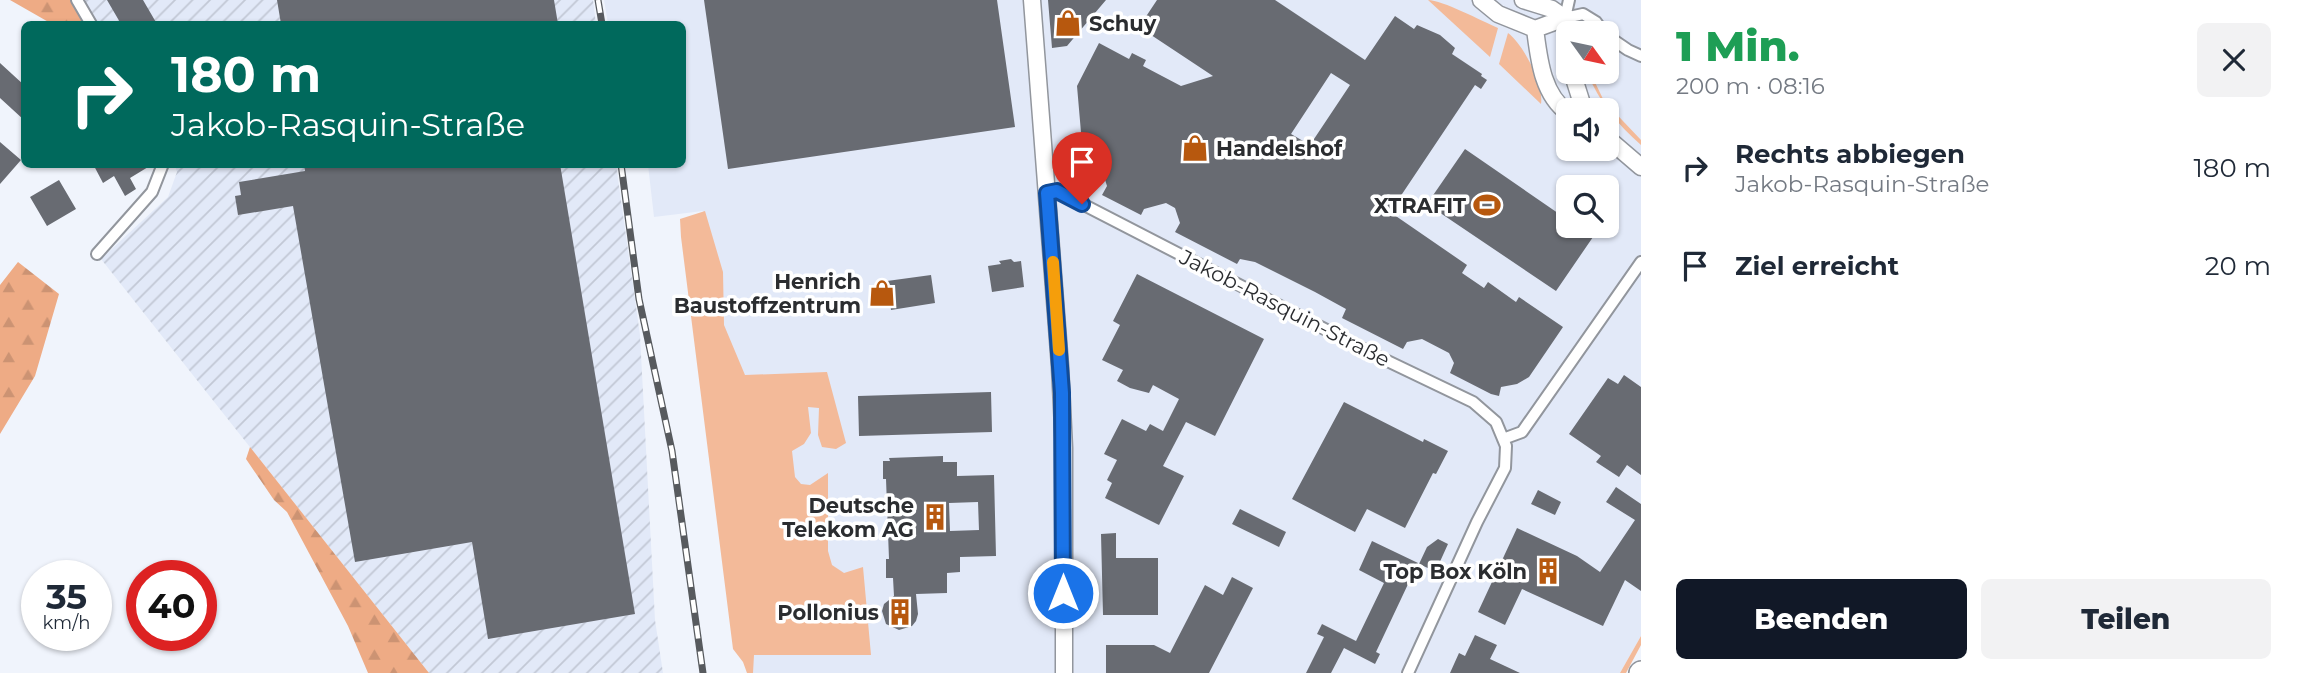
<!DOCTYPE html>
<html lang="de">
<head>
<meta charset="utf-8">
<style>
  body { margin:0; font-family:Montserrat,sans-serif; background:#f2f2f3; color:#1f2937; height:100vh; display:flex; flex-direction:column; font-size:26px; white-space:nowrap }
  * { box-sizing:border-box; margin:0 }
  p { font-size:23px; color:#747a83 }
  .icon { flex:none; width:38px; height:38px; fill:none; stroke:currentColor; stroke-width:2; stroke-linecap:round; stroke-linejoin:round }
  .map { position:relative; flex:1; overflow:hidden }
  .side { display:flex; flex-direction:column; background:#fff; width:665px }
  .side>* { flex:none }
  .hud { position:absolute; left:21px; top:21px; width:665px; height:147px; border-radius:10px; box-shadow:0 2px 5px #0004; background:#00695c; color:#fff; overflow:hidden }
  .needle { width:46px; rotate:123deg }
  .controls { position:absolute; left:1556px; top:21px; display:grid; gap:14px }
  .controls a { display:grid; place-items:center; width:63px; height:63px; border-radius:10px; background:#fff; box-shadow:0 2px 5px #0004; font-size:35px }
  .speed { position:absolute; left:21px; top:560px; display:flex; gap:14px; font-size:35px; font-weight:700; text-align:center }
  .speed>* { display:grid; place-content:center; width:91px; height:91px; border-radius:50%; background:#fff; box-shadow:0 2px 5px #0004; line-height:1 }
  .speed small { font-size:18px; font-weight:400 }
  .speed .limit { border:10px solid #d22; background:#fff; color:#111 }
  .pin { position:absolute; display:grid; place-items:center; width:60px; height:60px; color:#fff; margin:-72px -30px; border-radius:50% 50% 50% 0; rotate:-45deg; box-shadow:0 0 7px #0007 }
  .pin .icon { rotate:45deg }
  .me { position:absolute; width:77px; margin:-38px; rotate:0deg; stroke-linejoin:round; filter:drop-shadow(0 0 5px #0008) }
  .turn { display:flex; align-items:center; gap:24px; height:147px; padding:0 35px; font-size:32px }
  .turn .icon { width:91px; height:91px; stroke-width:2.5 }
  .turn b { display:block; font-size:49px; line-height:60px }
  .round { display:grid; place-items:center; flex:none; width:74px; height:74px; border-radius:10px; background:#f2f2f3 }
  .headline { display:flex; align-items:center; justify-content:space-between; height:119px; padding:0 35px }
  h1 { font-size:42px; font-weight:800; line-height:52px; color:#1e9e55 }
  .action { display:flex; gap:14px; margin-top:auto; padding:14px 35px }
  .action a { flex:1; height:80px; border-radius:10px; background:#111827; color:#fff; font-size:28px; font-weight:800; line-height:80px; text-align:center }
  .action a+a { background:#f2f2f3; color:#1f2937 }
  ul { padding:0; list-style:none }
  li { display:flex; align-items:center; gap:21px; height:98px; padding:0 35px }
  li div { flex:1 }
  li b { display:block; font-size:26px }
  li em { font-style:normal }
  main { display:flex; flex:1; min-height:0 }
  .map>svg:first-child { display:block }
</style>
</head>
<body>
<main>
<div class="map">
<svg width="1641" height="673" viewBox="0 0 1641 673">
  <defs>
    <pattern id="industrial-furrows" width="10" height="10" patternUnits="userSpaceOnUse" patternTransform="scale(1.75)"><rect width="10" height="10" fill="#e2e9f8"/><path d="M-1 1l2-2M0 10L10 0M9 11l2-2" fill="none" stroke="#c2c8d5"/></pattern>
    <pattern id="forest-firs" width="22" height="20" patternUnits="userSpaceOnUse" patternTransform="scale(1.75)"><rect width="22" height="20" fill="#eeab85"/><path d="M5 1l3.5 6h-7zM16 11l3.5 6h-7z" fill="#cc9373"/></pattern>
  </defs>
  <rect width="100%" height="100%" fill="#f0f4fc"/>
  <path fill="#e2e9f8" fill-rule="evenodd" d="M 604,0 L 1641,0 L 1641,636 L 1620,673 L 747,673 L 725,552 L 703,211 L 654,217 L 648,165 L 682,164 L 682,24 L 608,24 ZM 1568,33 L 1606,33 L 1606,72 L 1568,72 ZM 1568,110 L 1606,110 L 1606,149 L 1568,149 ZM 1568,187 L 1606,187 L 1606,226 L 1568,226 Z"/>
  <path fill="url(#industrial-furrows)" d="M 84,0 L 593,0 L 596,24 L 98,24 Z
    M 175,165 L 616,165 L 640,335 L 655,620 L 663,673 L 429,673 L 101,259 L 168,197 L 177,172 Z"/>
  <path fill="#f3ba99" d="M 1428,0 C 1442,0 1482,21 1498,28 L 1490,57 Z
    M 1508,33 C 1524,45 1544,85 1541,104 L 1499,64 Z
    M 1587,72 L 1590,72 L 1604,101 L 1641,140 L 1641,145 C 1617,124 1599,102 1587,72 Z
    M 705,211 L 723,272 L 724,325 L 745,375 L 827,372 L 846,443 L 836,449 L 822,447 L 818,435 L 819,408 L 808,407 L 811,433 L 804,444 L 792,451 L 795,477 L 801,484 L 810,485 L 828,473 L 828,551 L 832,565 L 844,573 L 863,567 L 871,655 L 754,655 L 753,673 L 747,673 L 743,662 L 733,649 L 681,237 L 680,219 Z
    M 1641,636 L 1641,645 L 1626,673 L 1620,673 Z"/>
  <path fill="url(#forest-firs)" d="M 10,0 L 84,0 L 98,24 L 52,24 Z
    M 18,262 L 59,294 L 35,376 L 0,434 L 0,285 Z
    M 250,447 L 429,673 L 368,673 L 348,626 L 287,512 L 274,500 L 246,459 Z"/>
  <path fill="#686b72" fill-rule="evenodd" d="M 107,0 L 143,0 L 157,24 L 121,24 Z
    M 277,0 L 554,0 L 558,24 L 281,24 Z
    M 704,0 L 997,0 L 1015,127 L 728,169 Z
    M 1048,0 L 1106,0 L 1067,46 L 1052,48 Z
    M 1157,0 L 1275,0 L 1365,60 L 1395,16 L 1414,29 L 1417,25 L 1440,35 L 1455,48 L 1452,54 L 1482,74 L 1481,76 L 1487,80 L 1481,89 L 1475,85 L 1390,212 L 1467,265 L 1462,273 L 1484,288 L 1488,282 L 1516,302 L 1519,297 L 1563,327 L 1529,377 L 1517,384 L 1501,387 L 1499,396 L 1491,394 L 1450,373 L 1454,363 L 1449,353 L 1422,339 L 1407,342 L 1403,349 L 1342,318 L 1346,309 L 1315,292 L 1255,262 L 1240,259 L 1237,264 L 1175,232 L 1180,223 L 1175,208 L 1166,203 L 1144,209 L 1141,215 L 1102,195 L 1107,186 L 1102,170 L 1087,158 L 1082,144 L 1077,86 L 1099,43 L 1129,59 L 1132,53 L 1146,60 L 1143,66 L 1181,86 L 1213,76 L 1139,27 ZM 1331,73 L 1350,85 L 1310,145 L 1291,134 Z
    M 0,63 L 24,85 L 24,120 L 0,98 Z
    M 0,142 L 21,160 L 0,184 Z
    M 1465,149 L 1568,220 L 1568,226 L 1577,226 L 1593,237 L 1556,291 L 1427,204 Z
    M 93,164 L 153,164 L 130,178 L 136,189 L 125,196 L 114,176 L 103,183 Z
    M 304,164 L 560,164 L 635,614 L 488,639 L 472,542 L 355,562 L 293,206 L 238,215 L 235,196 L 241,195 L 239,182 L 305,171 Z
    M 59,180 L 76,209 L 47,226 L 30,197 Z
    M 1011,259 L 1014,262 L 1021,261 L 1024,287 L 992,292 L 988,266 L 1001,264 L 999,261 Z
    M 1137,274 L 1264,339 L 1215,436 L 1186,422 L 1163,466 L 1184,476 L 1159,525 L 1105,498 L 1112,483 L 1107,480 L 1117,460 L 1104,454 L 1122,419 L 1146,431 L 1150,424 L 1163,431 L 1179,399 L 1153,385 L 1149,393 L 1130,388 L 1117,381 L 1123,370 L 1102,360 L 1120,325 L 1113,321 Z
    M 931,275 L 935,303 L 891,310 L 887,281 Z
    M 1624,375 L 1641,387 L 1641,475 L 1627,465 L 1619,477 L 1596,462 L 1601,456 L 1569,434 L 1608,378 L 1618,384 Z
    M 991,392 L 992,432 L 859,436 L 858,396 Z
    M 1344,402 L 1423,442 L 1424,439 L 1448,451 L 1436,474 L 1433,473 L 1405,528 L 1367,509 L 1355,532 L 1292,499 Z
    M 943,456 L 943,462 L 957,462 L 957,476 L 994,475 L 996,556 L 960,557 L 960,572 L 947,573 L 947,593 L 916,594 L 918,614 L 916,621 L 912,626 L 899,630 L 886,624 L 882,611 L 884,604 L 894,596 L 893,578 L 886,578 L 886,559 L 889,559 L 886,479 L 883,479 L 883,461 L 890,461 L 889,458 ZM 978,502 L 979,530 L 950,531 L 949,503 Z
    M 1616,487 L 1641,504 L 1641,591 L 1625,580 L 1603,626 L 1522,589 L 1505,625 L 1478,612 L 1517,528 L 1577,556 L 1600,572 L 1635,520 L 1606,502 Z
    M 1538,490 L 1561,502 L 1555,515 L 1531,504 Z
    M 1240,509 L 1286,532 L 1279,547 L 1232,524 Z
    M 1116,533 L 1116,558 L 1158,558 L 1158,615 L 1103,615 L 1101,534 Z
    M 1438,539 L 1448,544 L 1438,566 L 1432,563 L 1430,569 L 1419,564 L 1427,547 Z
    M 1372,541 L 1418,563 L 1376,652 L 1380,654 L 1375,664 L 1344,648 L 1331,673 L 1306,673 L 1324,637 L 1317,634 L 1322,624 L 1356,641 L 1384,583 L 1359,570 Z
    M 1232,577 L 1253,588 L 1209,673 L 1106,673 L 1106,645 L 1154,645 L 1170,653 L 1205,585 L 1223,595 Z
    M 1475,635 L 1497,645 L 1490,659 L 1520,673 L 1450,673 L 1459,653 L 1465,656 Z"/>
  <g fill="none" stroke-linecap="round" stroke-linejoin="round">
    <defs>
      <path id="street" d="M 77,0 L 91,24
        M 1565,18 L 1583,14 L 1596,22 L 1604,33
        M 1565,18 L 1569,0
        M 1606,35 L 1628,50 L 1641,56
        M 1047,193 L 1057,191 L 1377,356 L 1473,402 L 1496,422 L 1506,446 L 1505,468 L 1477,522 L 1408,673
        M 97,254 L 152,192 L 163,164
        M 1503,439 L 1522,432 L 1641,262"/>
      <path id="secondary" d="M 1032,0 L 1060,366 L 1064,448 L 1064,673
        M 1481,0 L 1498,14 L 1535,29 L 1565,18
        M 1523,0 L 1552,9 L 1565,18
        M 1565,18 L 1568,59
        M 1535,29 C 1539,59 1542,94 1568,113
        M 1572,72 L 1584,110
        M 1606,137 L 1641,167"/>
      <path id="highway" d="M 1640,673 L 1641,672"/>
    </defs>
    <use href="#street" stroke="#92969d" stroke-width="14"/>
    <use href="#secondary" stroke="#92969d" stroke-width="19"/>
    <use href="#highway" stroke="#92969d" stroke-width="24"/>
    <use href="#street" stroke="#fff" stroke-width="10"/>
    <use href="#secondary" stroke="#fff" stroke-width="16"/>
    <use href="#highway" stroke="#fff" stroke-width="21"/>
    <defs>
      <path id="rail" d="M 598,0 L 602,24
        M 621,164 L 639,299 L 672,451 L 703,673"/>
    </defs>
    <use href="#rail" stroke="#575a5e" stroke-width="7"/>
    <use href="#rail" stroke="#fff" stroke-width="4.5" stroke-dasharray="13" stroke-linecap="butt"/>
  </g>
  <g fill="none" stroke-linecap="round" stroke-linejoin="round">
    <defs>
      <path id="route" d="M 1063,593 L 1062,393 L 1047,193 L 1057,191 L 1082,204"/>
    </defs>
    <use href="#route" stroke="#114b97" stroke-width="18"/>
    <use href="#route" stroke="#1a73e8" stroke-width="12"/>
    <path stroke="#f59e0b" stroke-width="12" d="M 1053,262 L 1059,350"/>
  </g>
  <defs>
    <symbol id="shop-bare" viewBox="-9 -9 18 18"><path d="M-5-2.5h2.3a2.7 3.5 0 0 1 5.4 0H5L5.5 6h-11ZM-1.5-2.5h3a1.5 2.3 0 0 0-3 0Z" fill="#b7580e" stroke="#fff" stroke-width="2.5" paint-order="stroke"/></symbol>
    <symbol id="stadium-bare" viewBox="-9 -9 18 18"><path d="M0-5a6.5 5 0 1 0 0 10a6.5 5 0 1 0 0-10ZM-3.5-1.8h7v3.6h-7Z" fill="#b7580e" stroke="#fff" stroke-width="2.5" paint-order="stroke"/></symbol>
    <symbol id="building-bare" viewBox="-9 -9 18 18"><path d="M-4-6H4V6H1V3H-1V6H-4ZM-2.5-4.3h1.7v1.8h-1.7ZM.8-4.3h1.7v1.8H.8ZM-2.5-1h1.7V.8h-1.7ZM.8-1h1.7V.8H.8Z" fill="#b7580e" stroke="#fff" stroke-width="2.5" paint-order="stroke"/></symbol>
  </defs>
  <g fill-rule="evenodd">
    <use href="#shop-bare" x="1049" y="4" width="38" height="38"/>
    <use href="#shop-bare" x="1176" y="129" width="38" height="38"/>
    <use href="#stadium-bare" x="1468" y="186" width="38" height="38"/>
    <use href="#shop-bare" x="863" y="274" width="38" height="38"/>
    <use href="#building-bare" x="916" y="498" width="38" height="38"/>
    <use href="#building-bare" x="1529" y="552" width="38" height="38"/>
    <use href="#building-bare" x="881" y="593" width="38" height="38"/>
  </g>
  <g text-anchor="middle" dominant-baseline="central" stroke-width="7" stroke-linejoin="round" paint-order="stroke">
    <g font-size="21" font-weight="bold" fill="#2b2d30" stroke="#fff" text-anchor="end">
      <text x="1089" y="23" text-anchor="start">Schuy</text>
      <text x="1216" y="148" text-anchor="start">Handelshof</text>
      <text x="1466" y="205">XTRAFIT</text>
      <text x="861" y="281">Henrich<tspan x="861" dy="24">Baustoffzentrum</tspan></text>
      <text x="914" y="505">Deutsche<tspan x="914" dy="24">Telekom AG</tspan></text>
      <text x="1527" y="571">Top Box Köln</text>
      <text x="879" y="612">Pollonius</text>
    </g>
    <g font-size="21" fill="#2b2d30" stroke="#fff">
      <text transform="translate(1285 308) rotate(27)">Jakob-Rasquin-Straße</text>
    </g>
  </g>
</svg>
<div class="controls">
<a><svg class="needle" viewBox="-14 -14 28 28"><path d="M0-13l5 13h-10z" fill="#e53935"/><path d="M0 13l5-13h-10z" fill="#747a83"/></svg></a>
<a><svg class="icon" aria-label="sound" viewBox="0 0 24 24"><path d="M4 9h4l5-4v14l-5-4H4zM17 9q2 3 0 6"/></svg></a>
<a><svg class="icon" aria-label="search" viewBox="0 0 24 24"><circle cx="10" cy="10" r="6"/><path d="M15 15l6 6"/></svg></a>
</div>
<div class="speed"><div>35<small>km/h</small></div><div class="limit">40</div></div>
<div class="pin" style="left:1082px;top:204px;background:#d93025"><svg class="icon" aria-label="arrive" viewBox="0 0 24 24"><path d="M6 21V4h12l-3 4 3 4H6"/></svg></div>
<svg class="me" style="left:1063px;top:593px" viewBox="-20 -20 40 40"><circle r="17" fill="#1a73e8" stroke="#fff" stroke-width="3"/><path d="M0-11L8 9 0 5-8 9z" fill="#fff"/></svg>
<div class="hud">
<div class="turn"><svg class="icon" aria-label="right" viewBox="0 0 24 24"><path d="M7 20v-9h11M14 6l5 5-5 5"/></svg><div><b>180 m</b>Jakob-Rasquin-Straße</div></div>
</div>
</div>
<section class="side">
<div class="headline"><div><h1>1 Min.</h1><p>200 m · 08:16</p></div><a class="round"><svg class="icon" aria-label="close" viewBox="0 0 24 24"><path d="M6 6l12 12M18 6L6 18"/></svg></a></div>
<ul>
<li><svg class="icon" aria-label="right" viewBox="0 0 24 24"><path d="M7 20v-9h11M14 6l5 5-5 5"/></svg><div><b>Rechts abbiegen</b><p>Jakob-Rasquin-Straße</p></div><em>180 m</em></li>
<li><svg class="icon" aria-label="arrive" viewBox="0 0 24 24"><path d="M6 21V4h12l-3 4 3 4H6"/></svg><div><b>Ziel erreicht</b></div><em>20 m</em></li>
</ul>
<div class="action"><a>Beenden</a><a>Teilen</a></div>
</section>
</main>
</body>
</html>
